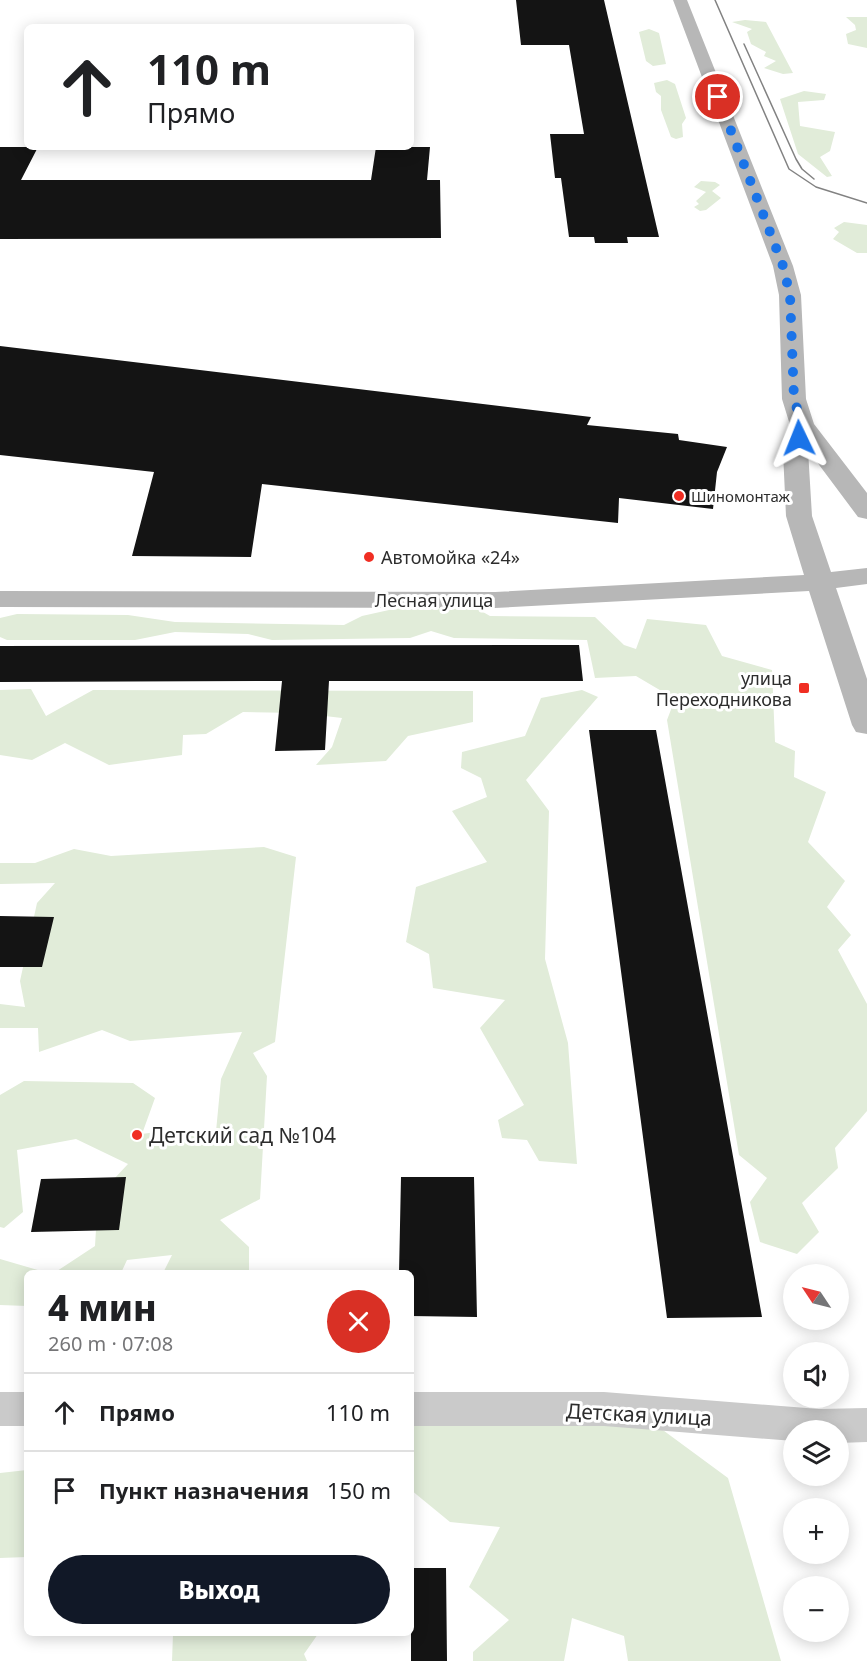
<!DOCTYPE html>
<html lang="ru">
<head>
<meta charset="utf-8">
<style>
  body { margin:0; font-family:"Noto Sans",sans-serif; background:#f6f6f6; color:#202124; height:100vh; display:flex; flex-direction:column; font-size:22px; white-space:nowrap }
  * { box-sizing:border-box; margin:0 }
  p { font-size:20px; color:#757577 }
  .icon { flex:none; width:33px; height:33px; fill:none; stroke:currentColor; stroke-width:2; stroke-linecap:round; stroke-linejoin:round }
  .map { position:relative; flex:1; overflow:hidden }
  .side { position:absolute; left:24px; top:1270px; width:390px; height:366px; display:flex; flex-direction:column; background:#fff; border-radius:9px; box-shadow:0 3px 15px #0003 }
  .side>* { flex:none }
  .banner { position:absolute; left:24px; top:24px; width:390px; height:126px; border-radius:9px; box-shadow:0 3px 15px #0003; background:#fff; color:#202124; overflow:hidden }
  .needle { width:39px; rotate:305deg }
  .buttons { position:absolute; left:783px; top:1264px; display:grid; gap:12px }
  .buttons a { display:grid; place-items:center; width:66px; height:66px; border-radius:50%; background:#fff; box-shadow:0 3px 15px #0003; font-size:30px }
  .pin { position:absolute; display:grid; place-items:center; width:51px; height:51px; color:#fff; margin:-26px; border:3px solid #fff; border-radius:50%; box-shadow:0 2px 6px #0007 }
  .me { position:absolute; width:66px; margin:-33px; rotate:358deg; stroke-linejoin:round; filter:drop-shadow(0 0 4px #0008) }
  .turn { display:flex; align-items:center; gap:21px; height:126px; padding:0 24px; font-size:27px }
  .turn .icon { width:78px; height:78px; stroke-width:2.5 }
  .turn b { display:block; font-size:42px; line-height:51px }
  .round { display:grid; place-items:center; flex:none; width:63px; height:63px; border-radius:32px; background:#f6f6f6 }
  .headline { display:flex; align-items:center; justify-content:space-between; height:102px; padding:0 24px }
  h1 { font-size:36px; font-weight:800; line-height:45px }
  .button { display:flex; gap:12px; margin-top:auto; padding:12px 24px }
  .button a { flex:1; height:69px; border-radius:36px; background:#111827; color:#fff; font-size:24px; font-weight:800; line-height:69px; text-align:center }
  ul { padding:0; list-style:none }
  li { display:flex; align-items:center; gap:18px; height:78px; padding:0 24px; border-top:2px solid #e0e0e0 }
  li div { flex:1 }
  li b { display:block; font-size:22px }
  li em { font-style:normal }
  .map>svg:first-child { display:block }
</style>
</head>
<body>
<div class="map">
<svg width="867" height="1661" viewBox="0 0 867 1661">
  <rect width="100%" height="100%" fill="#fff"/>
  <path fill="#e1ecd9" d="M 846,17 L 867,17 L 867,48 L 848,44 L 846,34 L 856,30 L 855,25 Z
    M 745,20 L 766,22 L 793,73 L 783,74 L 764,68 L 776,61 L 764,56 L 766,52 L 751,44 L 747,32 L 752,29 L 732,22 Z
    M 649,29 L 659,33 L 666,64 L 653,66 L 646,61 L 639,32 Z
    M 667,80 L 675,84 L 686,118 L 682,124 L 683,137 L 676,139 L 671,137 L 661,110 L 661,96 L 656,92 L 654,83 Z
    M 804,91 L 826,94 L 824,100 L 798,102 L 800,126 L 835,132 L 830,151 L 820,157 L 832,176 L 827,177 L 798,154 L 780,99 Z
    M 701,181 L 715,182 L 720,185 L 712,191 L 721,198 L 706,210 L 700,211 L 694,207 L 699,204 L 696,201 L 706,192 L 694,187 Z
    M 844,222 L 867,225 L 867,253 L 857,253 L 833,239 L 839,232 L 834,228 Z
    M 425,602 L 469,604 L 490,616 L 595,617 L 624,645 L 636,649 L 647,619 L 706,625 L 722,656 L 772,670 L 775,742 L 795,751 L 794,777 L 826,792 L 808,842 L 845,881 L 827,907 L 851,935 L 838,950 L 867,1004 L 867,1111 L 835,1148 L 838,1168 L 802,1203 L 819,1232 L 797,1254 L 760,1242 L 750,1202 L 767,1178 L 739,1155 L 667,720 L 675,699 L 636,676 L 595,678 L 587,640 L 454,638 L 431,631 L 410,638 L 272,640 L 248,634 L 175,632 L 135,640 L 7,640 L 0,637 L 0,618 L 17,614 L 128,615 L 175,622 L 344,625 L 362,616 Z
    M 31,689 L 46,716 L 93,690 L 473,691 L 473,722 L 408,736 L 386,761 L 316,765 L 332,747 L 342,718 L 299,713 L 243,712 L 206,734 L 183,735 L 182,755 L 109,765 L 65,743 L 32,760 L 0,755 L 0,690 Z
    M 582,690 L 598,697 L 526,780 L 549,811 L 545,959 L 568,1043 L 577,1164 L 539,1161 L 527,1140 L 502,1138 L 498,1120 L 524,1105 L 480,1028 L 505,1000 L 433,988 L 429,954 L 406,942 L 416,887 L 487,862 L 452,811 L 487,797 L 481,778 L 461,768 L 462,752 L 525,736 L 541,698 Z
    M 264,847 L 296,857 L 275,1042 L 253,1053 L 267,1076 L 260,1199 L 220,1220 L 249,1247 L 249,1273 L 163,1273 L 172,1255 L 127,1260 L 121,1273 L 54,1273 L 95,1246 L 98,1196 L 128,1164 L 76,1139 L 17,1150 L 23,1212 L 4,1228 L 0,1227 L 0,1095 L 24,1081 L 133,1083 L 155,1098 L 142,1134 L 170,1130 L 215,1142 L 221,1079 L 242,1032 L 130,1041 L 102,1030 L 39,1052 L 38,1028 L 0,1028 L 0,1004 L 25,1007 L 20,981 L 37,903 L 55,883 L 0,884 L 0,863 L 35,863 L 74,849 L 111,856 Z
    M 0,1259 L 48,1273 L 27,1274 L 27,1306 L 0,1305 Z
    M 416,1420 L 656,1425 L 728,1478 L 781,1661 L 628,1661 L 624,1636 L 572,1618 L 564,1661 L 473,1661 L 473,1652 L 509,1620 L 469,1587 L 500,1527 L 450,1522 L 411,1490 L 411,1427 Z
    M 27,1470 L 27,1557 L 0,1558 L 0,1473 Z
    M 173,1634 L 318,1634 L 304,1654 L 307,1661 L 172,1661 Z"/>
  <path fill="#141414" d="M 516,0 L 604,0 L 659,237 L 627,237 L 628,243 L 595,243 L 594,237 L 569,237 L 561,178 L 555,178 L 550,134 L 584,134 L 569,45 L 521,45 Z
    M 0,147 L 38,147 L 21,180 L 371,180 L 376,147 L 430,147 L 427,180 L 440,180 L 441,238 L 0,239 Z
    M 0,346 L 591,417 L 587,425 L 678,434 L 679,440 L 727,447 L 717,472 L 713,509 L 619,498 L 618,523 L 262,484 L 251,557 L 132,556 L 154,472 L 0,455 Z
    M 579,645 L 583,681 L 329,681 L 325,750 L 275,751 L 282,681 L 0,682 L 0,646 Z
    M 589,730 L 656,730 L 762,1317 L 667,1318 Z
    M 0,916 L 54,917 L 42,967 L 0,967 Z
    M 126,1177 L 119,1230 L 31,1232 L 41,1179 Z
    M 401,1177 L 474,1177 L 477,1317 L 411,1316 L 411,1274 L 399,1274 Z
    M 411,1568 L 446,1568 L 447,1661 L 411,1661 Z"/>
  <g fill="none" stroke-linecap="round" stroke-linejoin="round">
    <path fill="#cacaca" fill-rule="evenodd" d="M 0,1392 L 27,1392 L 27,1426 L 0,1426 Z
      M 411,1392 L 604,1392 L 819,1409 L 867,1408 L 867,1442 L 838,1443 L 838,1431 L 794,1431 L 794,1441 L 604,1426 L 411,1426 Z"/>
    <path fill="#b7b7b7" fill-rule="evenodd" d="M 673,0 L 687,0 L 793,266 L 801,295 L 806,399 L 814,424 L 867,493 L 867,519 L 858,517 L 808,450 L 812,516 L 831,572 L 867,568 L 867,584 L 836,588 L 867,679 L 867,734 L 856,732 L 852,725 L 809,591 L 495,608 L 0,607 L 0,591 L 495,592 L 804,575 L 786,516 L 783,452 L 790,425 L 782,399 L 779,295 L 773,266 Z"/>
    <path stroke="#828282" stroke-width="1.5" d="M 715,0 L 789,169 L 816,187 L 867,203
      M 744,44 L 796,159 L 802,169 L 814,179"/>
  </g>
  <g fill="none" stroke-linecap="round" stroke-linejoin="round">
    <path stroke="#1a73e8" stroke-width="10" stroke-dasharray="0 18" d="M 718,97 L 783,266 L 790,295 L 794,399 L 802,425 L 799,438"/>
  </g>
  <g fill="#f02e23" stroke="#fff" stroke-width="2">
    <circle cx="679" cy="496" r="6"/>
    <circle cx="369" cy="557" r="6"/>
    <rect x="798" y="682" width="12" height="12" rx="3"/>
    <circle cx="137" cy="1135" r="6"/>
  </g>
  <g text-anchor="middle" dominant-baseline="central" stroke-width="6" stroke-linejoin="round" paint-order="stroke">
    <g font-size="15" fill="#2d2d2d" stroke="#fff" text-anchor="start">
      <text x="691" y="496">Шиномонтаж</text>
    </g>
    <g font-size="18" fill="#2d2d2d" stroke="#fff" text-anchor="start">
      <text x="381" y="557">Автомойка «24»</text>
      <text x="792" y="678" text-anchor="end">улица<tspan x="792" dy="21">Переходникова</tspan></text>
    </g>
    <g font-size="18" fill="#2d2d2d" stroke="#fff">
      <text x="434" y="600">Лесная улица</text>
    </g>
    <g font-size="21" fill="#2d2d2d" stroke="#fff" text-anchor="start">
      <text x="149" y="1135">Детский сад №104</text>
    </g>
    <g font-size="21" fill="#2d2d2d" stroke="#fff">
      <text transform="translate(639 1414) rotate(3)">Детская улица</text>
    </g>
  </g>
</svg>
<div class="buttons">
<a><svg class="needle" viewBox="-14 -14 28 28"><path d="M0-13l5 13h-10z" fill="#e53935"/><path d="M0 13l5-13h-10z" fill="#757577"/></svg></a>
<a><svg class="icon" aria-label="sound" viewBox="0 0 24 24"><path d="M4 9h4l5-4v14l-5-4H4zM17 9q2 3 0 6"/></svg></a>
<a><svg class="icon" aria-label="layers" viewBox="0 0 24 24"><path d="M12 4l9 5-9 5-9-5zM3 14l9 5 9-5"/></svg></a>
<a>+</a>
<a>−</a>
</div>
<div class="pin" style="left:718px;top:97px;background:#d93025"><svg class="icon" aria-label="arrive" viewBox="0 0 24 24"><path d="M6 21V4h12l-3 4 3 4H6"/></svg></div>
<svg class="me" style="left:799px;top:438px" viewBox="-20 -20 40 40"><path d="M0-17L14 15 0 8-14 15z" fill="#1a73e8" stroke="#fff" stroke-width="4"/></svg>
<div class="banner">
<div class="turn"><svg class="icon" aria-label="ahead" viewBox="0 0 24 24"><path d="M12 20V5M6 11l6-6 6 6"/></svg><div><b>110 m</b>Прямо</div></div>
</div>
<section class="side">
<div class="headline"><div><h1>4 мин</h1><p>260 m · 07:08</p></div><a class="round" style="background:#d93025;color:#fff"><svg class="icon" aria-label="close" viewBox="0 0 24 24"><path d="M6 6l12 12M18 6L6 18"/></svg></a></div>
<ul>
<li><svg class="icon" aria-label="ahead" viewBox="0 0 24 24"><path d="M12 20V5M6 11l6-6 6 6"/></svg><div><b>Прямо</b></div><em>110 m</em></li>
<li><svg class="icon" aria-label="arrive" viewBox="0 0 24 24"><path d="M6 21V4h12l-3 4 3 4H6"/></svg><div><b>Пункт назначения</b></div><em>150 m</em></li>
</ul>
<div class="button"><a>Выход</a></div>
</section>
</div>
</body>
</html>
